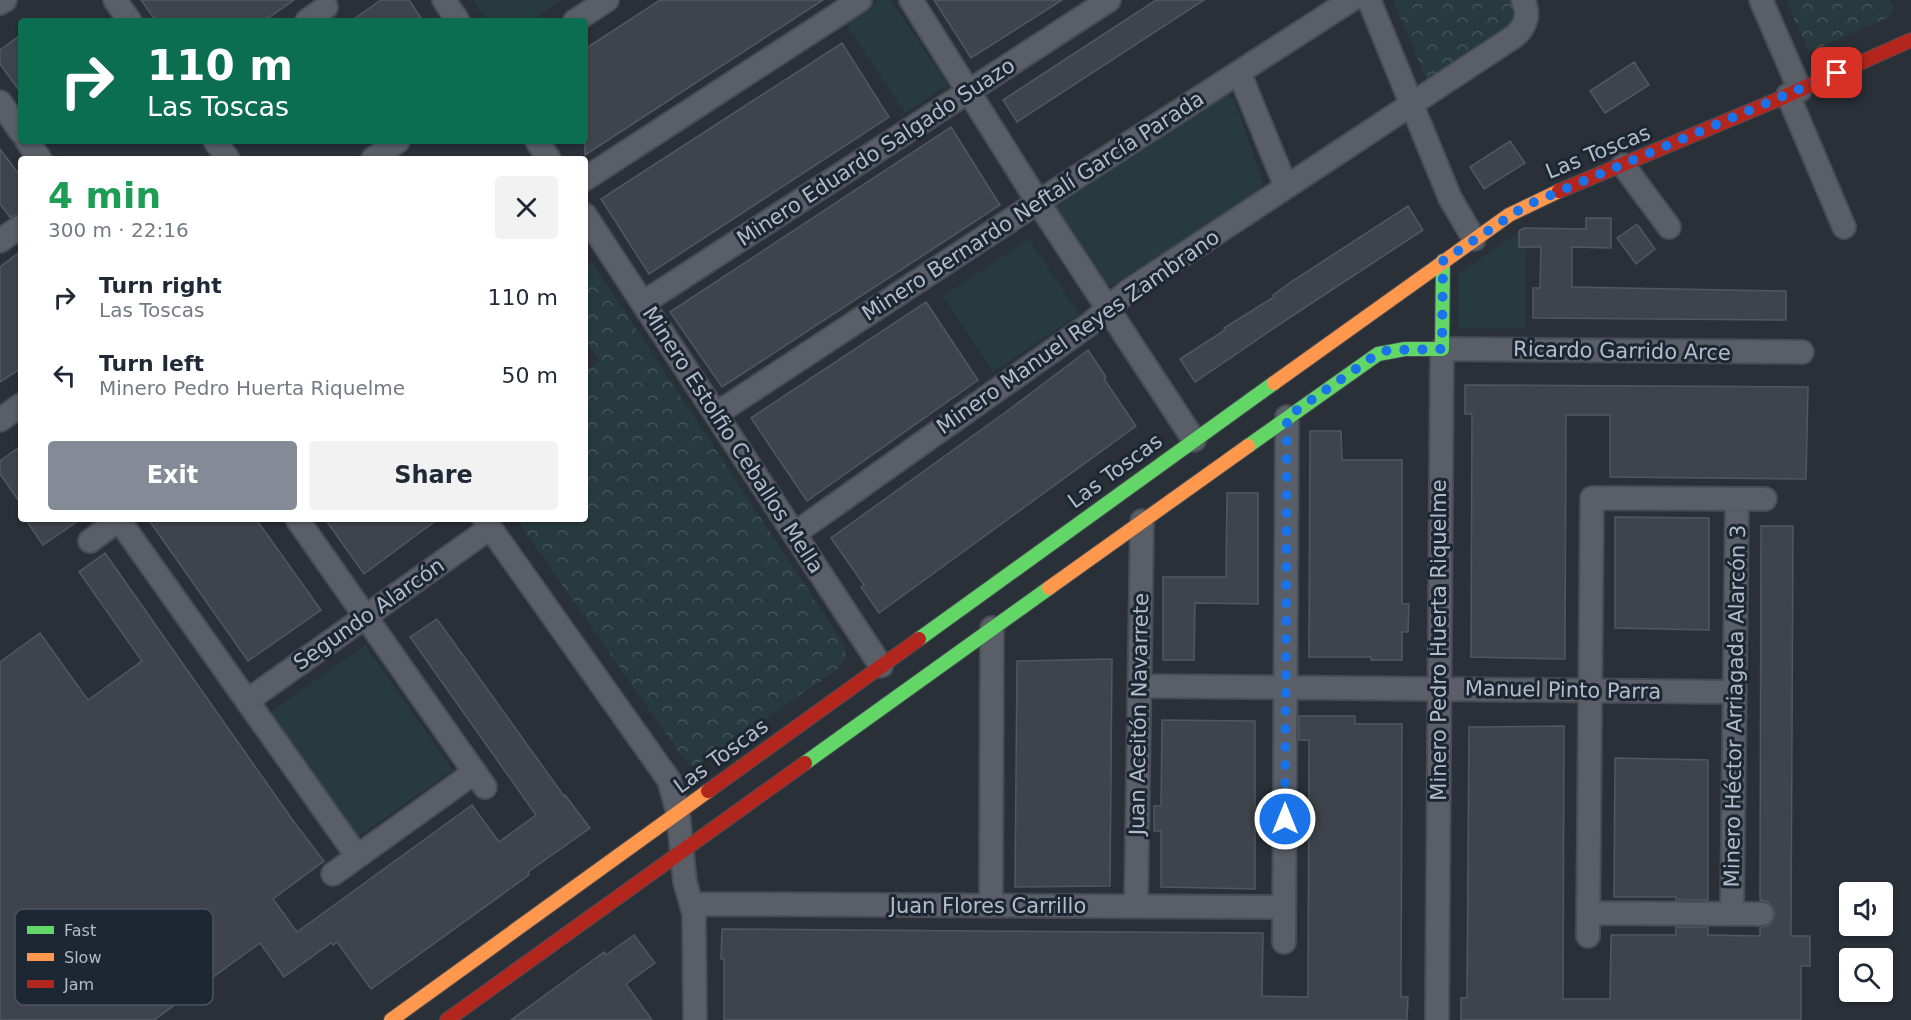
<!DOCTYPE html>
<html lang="en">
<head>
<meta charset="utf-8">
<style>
  body { margin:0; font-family:"DejaVu Sans",sans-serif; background:#f2f2f3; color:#1f2937; height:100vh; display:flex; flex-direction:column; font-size:22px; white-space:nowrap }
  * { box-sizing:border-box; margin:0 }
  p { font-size:20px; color:#747a83 }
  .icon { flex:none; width:33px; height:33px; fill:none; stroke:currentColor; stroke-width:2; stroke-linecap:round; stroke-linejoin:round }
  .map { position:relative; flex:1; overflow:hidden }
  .drawer { position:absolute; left:18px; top:156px; width:570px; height:366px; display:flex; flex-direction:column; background:#fff; border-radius:6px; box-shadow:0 2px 4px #0004 }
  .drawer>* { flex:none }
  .guide { position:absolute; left:18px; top:18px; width:570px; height:126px; border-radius:6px; box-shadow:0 2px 4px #0004; background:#0b6e4f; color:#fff; overflow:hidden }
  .fabs { position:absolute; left:1839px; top:882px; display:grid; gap:12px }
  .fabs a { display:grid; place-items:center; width:54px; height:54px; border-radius:6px; background:#fff; box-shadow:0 2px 4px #0004; font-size:30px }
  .pin { position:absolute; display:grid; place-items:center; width:51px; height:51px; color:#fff; margin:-26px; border-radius:12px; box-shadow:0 3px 9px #0006 }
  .me { position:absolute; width:66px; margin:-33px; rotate:0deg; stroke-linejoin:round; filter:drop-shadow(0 0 4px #0008) }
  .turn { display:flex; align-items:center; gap:21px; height:126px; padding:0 30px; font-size:27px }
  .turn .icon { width:78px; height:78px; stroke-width:2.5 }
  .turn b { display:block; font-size:42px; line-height:51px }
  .round { display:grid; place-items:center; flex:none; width:63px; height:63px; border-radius:6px; background:#f2f2f3 }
  .headline { display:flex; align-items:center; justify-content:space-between; height:102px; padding:0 30px }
  h1 { font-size:36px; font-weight:600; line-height:45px; color:#1e9e55 }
  .action { display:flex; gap:12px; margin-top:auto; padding:12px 30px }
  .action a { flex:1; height:69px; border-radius:6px; background:#848b96; color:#fff; font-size:24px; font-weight:600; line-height:69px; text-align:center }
  .action a+a { background:#f2f2f3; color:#1f2937 }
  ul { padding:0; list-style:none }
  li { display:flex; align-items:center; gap:18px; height:78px; padding:0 30px }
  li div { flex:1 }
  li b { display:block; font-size:22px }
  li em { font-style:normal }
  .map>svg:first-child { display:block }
</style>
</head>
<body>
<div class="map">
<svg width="1911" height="1020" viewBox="0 0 1911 1020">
  <defs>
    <pattern id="forest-crowns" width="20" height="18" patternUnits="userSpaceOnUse" patternTransform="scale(1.5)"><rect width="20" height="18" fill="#273a3e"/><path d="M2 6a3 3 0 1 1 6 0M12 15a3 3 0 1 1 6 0" fill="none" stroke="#445559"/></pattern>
  </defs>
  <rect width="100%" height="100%" fill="#2a3038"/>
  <path fill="#273a3e" d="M 473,0 L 562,0 L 531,21 L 487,21 Z
    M 879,0 L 891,0 L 948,85 L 905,113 L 845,23 Z
    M 1223,94 L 1233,97 L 1263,182 L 1259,192 L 1113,285 L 1102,284 L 1055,208 L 1060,197 Z
    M 1527,227 L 1525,329 L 1458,328 L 1458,274 Z
    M 1029,239 L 1079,314 L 993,372 L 943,296 Z
    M 365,645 L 453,770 L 356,838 L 268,714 Z"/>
  <path fill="url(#forest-crowns)" d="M 1393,0 L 1515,0 L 1515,25 L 1427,81 Z
    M 1786,0 L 1890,0 L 1893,7 L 1891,16 L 1809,52 Z
    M 592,262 L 845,646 L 846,657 L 838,669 L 699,764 L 691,766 L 685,761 L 516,519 L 585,519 L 585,371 L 599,361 L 585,339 L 585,267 Z"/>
  <path fill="#3f444c" stroke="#52575f" stroke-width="1.5" d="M 141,0 L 294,0 L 264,21 L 156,21 Z
    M 381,0 L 409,0 L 423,21 L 351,21 Z
    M 660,0 L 823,0 L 585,155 L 585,49 Z
    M 934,0 L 1062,0 L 971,58 Z
    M 1156,0 L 1204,0 L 1017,122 L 1003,100 Z
    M 21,35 L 21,93 L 0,64 L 0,50 Z
    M 842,43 L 889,117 L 649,274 L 601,199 Z
    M 1634,62 L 1649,85 L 1605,113 L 1590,91 Z
    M 951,127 L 1000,205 L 722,387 L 670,312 Z
    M 1510,141 L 1525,163 L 1484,189 L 1470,167 Z
    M 0,149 L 21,177 L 21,213 L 10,217 L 0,204 Z
    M 1408,206 L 1423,230 L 1286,320 L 1195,382 L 1180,359 L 1225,330 L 1224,328 L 1274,297 L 1273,295 L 1294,280 Z
    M 1586,218 L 1611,218 L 1611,248 L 1572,247 L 1572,287 L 1786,291 L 1786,320 L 1533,318 L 1533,288 L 1540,288 L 1541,247 L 1519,247 L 1519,231 L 1524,228 L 1586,229 Z
    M 1637,224 L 1655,249 L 1636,264 L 1617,238 Z
    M 21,251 L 21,368 L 0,382 L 0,267 Z
    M 926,302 L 978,380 L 807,501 L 751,418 Z
    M 1088,350 L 1106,377 L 1104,379 L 1136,426 L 879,613 L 861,587 L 864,585 L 831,538 L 1010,409 Z
    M 1465,385 L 1808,387 L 1806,479 L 1610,477 L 1610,415 L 1566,415 L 1565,659 L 1471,657 L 1472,414 L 1465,414 Z
    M 1310,431 L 1341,431 L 1342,460 L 1402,460 L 1402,604 L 1409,604 L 1408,632 L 1402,632 L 1402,660 L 1371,660 L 1371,657 L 1309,657 Z
    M 21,446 L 21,504 L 0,474 L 0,461 Z
    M 1227,493 L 1258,493 L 1258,604 L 1195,603 L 1194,660 L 1163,660 L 1163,577 L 1226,577 Z
    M 1615,517 L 1709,518 L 1709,630 L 1615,628 Z
    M 25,519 L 81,519 L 43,545 Z
    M 148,519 L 256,519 L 321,610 L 248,661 Z
    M 325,519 L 438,519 L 364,574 Z
    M 1761,526 L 1793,526 L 1791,936 L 1810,936 L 1810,966 L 1801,966 L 1801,1020 L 1461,1020 L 1461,998 L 1467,998 L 1469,727 L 1564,726 L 1563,999 L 1610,999 L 1611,935 L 1676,935 L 1676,927 L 1708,927 L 1708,935 L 1760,936 L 1760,927 L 1768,926 L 1773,921 L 1775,914 L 1773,907 L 1768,902 L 1760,900 Z
    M 105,553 L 294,822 L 324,861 L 273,899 L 297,932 L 472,805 L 499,842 L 536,815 L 410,637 L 437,619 L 564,796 L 565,795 L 590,828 L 528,872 L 529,875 L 371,989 L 337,942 L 333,945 L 331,943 L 284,977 L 260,943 L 154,1020 L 0,1020 L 0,662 L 40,633 L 88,700 L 142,661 L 79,572 Z
    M 1112,659 L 1110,886 L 1015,887 L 1017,661 Z
    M 1299,716 L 1355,716 L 1355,724 L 1402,724 L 1401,997 L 1408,997 L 1407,1020 L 724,1020 L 724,959 L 721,959 L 722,929 L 1263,933 L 1262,996 L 1308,997 L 1309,740 L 1299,740 Z
    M 1162,720 L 1255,721 L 1255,889 L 1161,887 L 1161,831 L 1154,831 L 1154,806 L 1161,806 Z
    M 1615,758 L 1708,760 L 1708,900 L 1676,900 L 1676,897 L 1614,897 Z
    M 634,935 L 655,963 L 626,984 L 652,1020 L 511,1020 L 604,952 L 606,955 Z"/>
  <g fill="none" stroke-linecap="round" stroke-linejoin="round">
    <defs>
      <path id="street" d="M 115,0 L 130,21
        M 444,0 L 458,21
        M 911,0 L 1038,202 L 1194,440
        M 1369,0 L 1450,198 L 1474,239
        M 1761,0 L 1800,90
        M 0,3 L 5,0
        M 307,21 L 326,7
        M 575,21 L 607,0
        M 1239,72 L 1286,187
        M 1788,95 L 1844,227
        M 0,102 L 21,132
        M 27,141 L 40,159
        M 215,141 L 228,159
        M 537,141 L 549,159
        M 373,159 L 398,141
        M 1623,165 L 1669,227
        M 585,179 L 860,0
        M 585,215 L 881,666
        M 0,241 L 21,226
        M 643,303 L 1109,0
        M 716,414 L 1038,202 L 1351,0
        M 0,420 L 21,405
        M 297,519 L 485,787
        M 484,519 L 669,780 L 678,813 L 685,882 L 694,914 L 695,1020
        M 119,520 L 357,856
        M 794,534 L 1090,324 L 1127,292 L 1515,36 C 1526,26 1530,14 1523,0
        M 90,541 L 120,519
        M 1140,686 L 1735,692
        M 247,701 L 490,528
        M 333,874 L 475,772
        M 692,904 L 1284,907
        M 991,906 L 992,628
        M 1136,906 L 1142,521
        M 1588,913 L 1762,914
        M 1732,914 L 1737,499
        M 1588,936 L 1592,498 L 1765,499
        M 1284,942 L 1287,417
        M 1437,1020 L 1442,349 L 1802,352"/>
      <path id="fast" d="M 1248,446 L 1378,354 L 1405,349 L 1442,349 L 1443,261
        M 919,639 L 1274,383
        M 805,763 L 1049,588"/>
      <path id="slow" d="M 1274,383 L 1509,215 L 1559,191
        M 1049,588 L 1248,446
        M 391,1020 L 708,791"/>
      <path id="jam" d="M 1559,191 L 1779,99 L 1911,40
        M 708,791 L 919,639
        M 447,1020 L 805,763"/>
    </defs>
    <use href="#street" stroke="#484c55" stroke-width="26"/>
    <use href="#fast" stroke="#484c55" stroke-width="16"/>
    <use href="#slow" stroke="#484c55" stroke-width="16"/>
    <use href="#jam" stroke="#484c55" stroke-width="16"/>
    <use href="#street" stroke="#5a5e66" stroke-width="22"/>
    <use href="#fast" stroke="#63d668" stroke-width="14"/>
    <use href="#slow" stroke="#ff974d" stroke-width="14"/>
    <use href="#jam" stroke="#b3261e" stroke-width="14"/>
  </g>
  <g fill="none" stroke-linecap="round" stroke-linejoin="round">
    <path stroke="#1a73e8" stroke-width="10" stroke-dasharray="0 18" d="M 1285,819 L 1287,417 L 1380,352 L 1391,350 L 1442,349 L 1443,261 L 1525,206 L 1837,73"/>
  </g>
  <g text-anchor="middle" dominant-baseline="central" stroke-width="6" stroke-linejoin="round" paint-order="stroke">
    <g font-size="21" fill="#b4bcc9" stroke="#1d2633">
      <text transform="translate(876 152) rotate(-33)">Minero Eduardo Salgado Suazo</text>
      <text transform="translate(1598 152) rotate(-22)">Las Toscas</text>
      <text transform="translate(1033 206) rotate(-33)">Minero Bernardo Neftalí García Parada</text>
      <text transform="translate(1078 332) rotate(-35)">Minero Manuel Reyes Zambrano</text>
      <text transform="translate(1622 351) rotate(1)">Ricardo Garrido Arce</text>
      <text transform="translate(733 440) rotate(57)">Minero Estolfio Ceballos Mella</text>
      <text transform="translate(1115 471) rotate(-36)">Las Toscas</text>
      <text transform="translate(369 614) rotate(-35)">Segundo Alarcón</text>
      <text transform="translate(1439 640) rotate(-90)">Minero Pedro Huerta Riquelme</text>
      <text transform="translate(1563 690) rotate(1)">Manuel Pinto Parra</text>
      <text transform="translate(1735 706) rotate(-89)">Minero Héctor Arriagada Alarcón 3</text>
      <text transform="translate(1139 714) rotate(-89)">Juan Aceitón Navarrete</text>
      <text transform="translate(721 756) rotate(-36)">Las Toscas</text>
      <text x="988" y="906">Juan Flores Carrillo</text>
    </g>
  </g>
  <rect x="15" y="909" width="198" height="96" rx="9" fill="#1d2633" stroke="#4a5360" stroke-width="1.5"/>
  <rect x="27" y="926" width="27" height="8" fill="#63d668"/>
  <rect x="27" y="953" width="27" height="8" fill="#ff974d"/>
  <rect x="27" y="980" width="27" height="8" fill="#b3261e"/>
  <g font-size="16" fill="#b4bcc9">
    <text x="64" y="936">Fast</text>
    <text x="64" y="963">Slow</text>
    <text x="64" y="990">Jam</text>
  </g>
</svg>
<div class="fabs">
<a><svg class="icon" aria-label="sound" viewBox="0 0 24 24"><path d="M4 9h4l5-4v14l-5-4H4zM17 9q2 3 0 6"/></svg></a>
<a><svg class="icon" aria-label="search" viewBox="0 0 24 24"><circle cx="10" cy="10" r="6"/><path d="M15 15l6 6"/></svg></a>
</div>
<div class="pin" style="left:1837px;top:73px;background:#d93025"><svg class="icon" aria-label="arrive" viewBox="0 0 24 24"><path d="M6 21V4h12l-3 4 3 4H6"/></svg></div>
<svg class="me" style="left:1285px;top:819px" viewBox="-20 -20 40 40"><circle r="17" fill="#1a73e8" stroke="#fff" stroke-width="3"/><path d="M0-11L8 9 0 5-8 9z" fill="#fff"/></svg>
<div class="guide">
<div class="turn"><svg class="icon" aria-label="right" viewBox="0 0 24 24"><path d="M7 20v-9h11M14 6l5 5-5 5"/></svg><div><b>110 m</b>Las Toscas</div></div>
</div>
<section class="drawer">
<div class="headline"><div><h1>4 min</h1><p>300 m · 22:16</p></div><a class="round"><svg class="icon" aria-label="close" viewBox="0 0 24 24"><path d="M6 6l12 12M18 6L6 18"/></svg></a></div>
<ul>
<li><svg class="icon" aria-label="right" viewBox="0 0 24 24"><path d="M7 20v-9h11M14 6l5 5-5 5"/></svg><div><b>Turn right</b><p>Las Toscas</p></div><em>110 m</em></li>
<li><svg class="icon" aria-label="left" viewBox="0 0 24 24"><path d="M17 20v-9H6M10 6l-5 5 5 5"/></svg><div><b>Turn left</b><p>Minero Pedro Huerta Riquelme</p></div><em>50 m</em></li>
</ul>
<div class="action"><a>Exit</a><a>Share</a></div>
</section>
</div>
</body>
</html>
